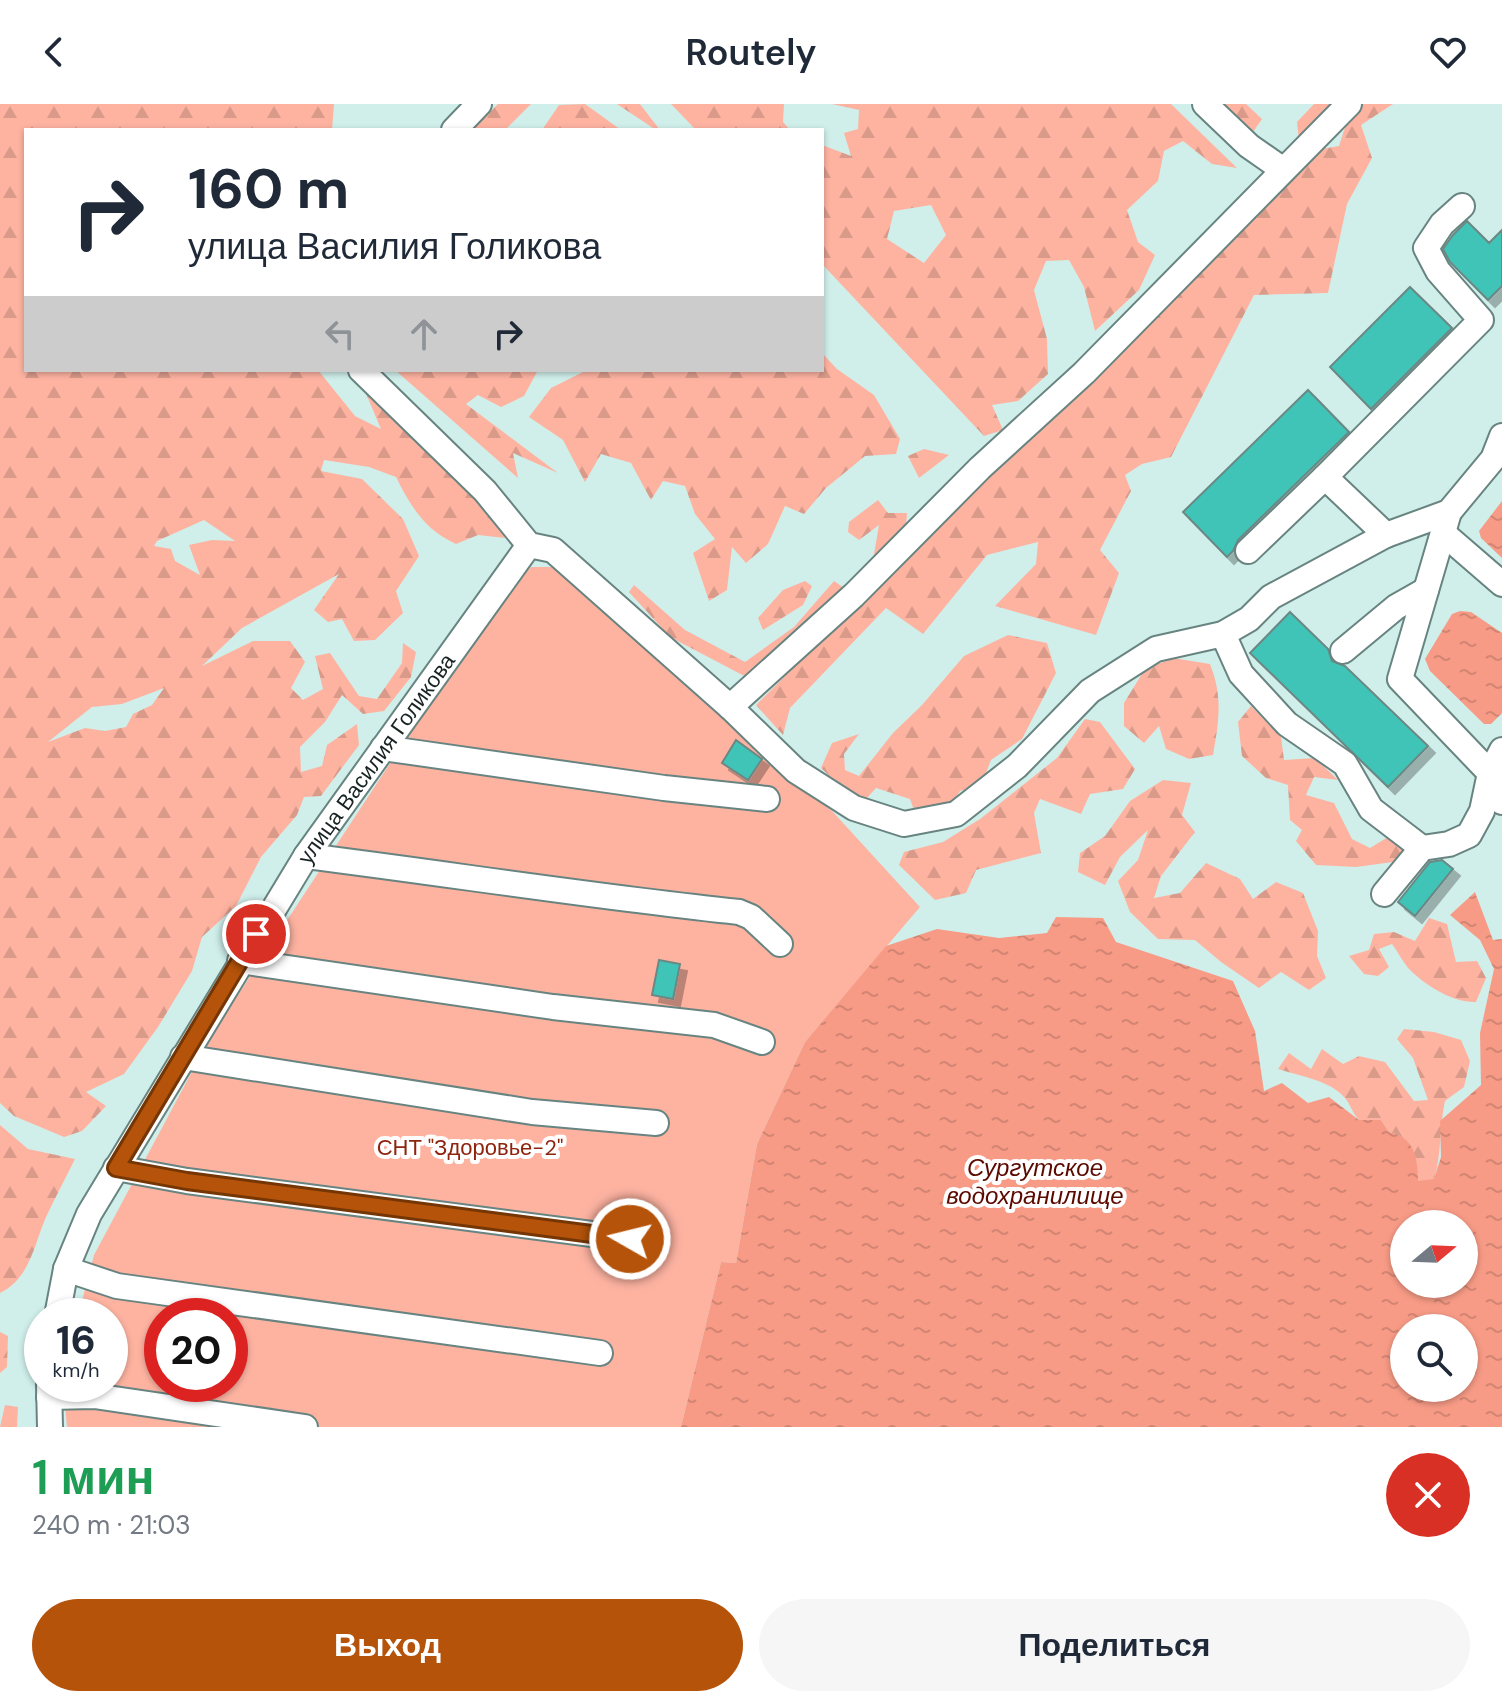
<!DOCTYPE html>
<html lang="ru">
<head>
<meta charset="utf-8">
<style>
  body { margin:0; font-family:"DM Sans",sans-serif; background:#f6f6f7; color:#1f2937; height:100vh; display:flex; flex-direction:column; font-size:30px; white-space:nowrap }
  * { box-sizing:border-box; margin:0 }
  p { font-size:26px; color:#747a83 }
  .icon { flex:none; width:44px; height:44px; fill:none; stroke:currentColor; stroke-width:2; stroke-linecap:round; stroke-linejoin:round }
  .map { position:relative; height:1323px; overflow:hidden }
  .drawer { display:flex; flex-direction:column; background:#fff; flex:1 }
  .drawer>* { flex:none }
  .hud { position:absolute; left:24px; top:24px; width:800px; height:244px; border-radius:0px; box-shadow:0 2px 6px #0004; background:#fff; color:#1f2937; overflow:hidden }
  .needle { width:52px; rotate:71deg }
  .controls { position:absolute; left:1390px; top:1106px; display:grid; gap:16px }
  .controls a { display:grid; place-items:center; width:88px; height:88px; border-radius:50%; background:#fff; box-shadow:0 2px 6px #0004; font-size:40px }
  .speed { position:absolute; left:24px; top:1194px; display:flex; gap:16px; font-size:40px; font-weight:700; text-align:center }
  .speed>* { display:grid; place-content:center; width:104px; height:104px; border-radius:50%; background:#fff; box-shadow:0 2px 6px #0004; line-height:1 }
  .speed small { font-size:20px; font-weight:400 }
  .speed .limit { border:12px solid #d22; background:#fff; color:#111 }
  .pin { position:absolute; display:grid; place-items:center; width:68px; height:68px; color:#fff; margin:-34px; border:4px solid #fff; border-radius:50%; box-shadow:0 2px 8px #0007 }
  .me { position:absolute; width:88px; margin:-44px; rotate:278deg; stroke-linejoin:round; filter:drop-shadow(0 0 6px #0008) }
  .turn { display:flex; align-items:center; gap:28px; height:168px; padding:0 32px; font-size:36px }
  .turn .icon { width:104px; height:104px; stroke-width:2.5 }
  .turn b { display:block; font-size:56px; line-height:68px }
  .lanes { display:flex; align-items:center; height:76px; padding:0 32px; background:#0003; justify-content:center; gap:40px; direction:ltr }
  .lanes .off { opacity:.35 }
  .round { display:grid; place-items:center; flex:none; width:84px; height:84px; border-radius:42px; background:#f6f6f7 }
  .summary { display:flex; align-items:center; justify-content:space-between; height:136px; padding:0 32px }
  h1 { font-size:48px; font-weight:600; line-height:60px; color:#1e9e55 }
  .primary-button { display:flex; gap:16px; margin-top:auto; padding:16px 32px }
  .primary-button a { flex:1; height:92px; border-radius:48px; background:#b45309; color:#fff; font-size:32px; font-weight:600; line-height:92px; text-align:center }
  .primary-button a+a { background:#f6f6f7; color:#1f2937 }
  header { display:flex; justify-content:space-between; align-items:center; height:104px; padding:0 32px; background:#fff; font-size:36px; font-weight:600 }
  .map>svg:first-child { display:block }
</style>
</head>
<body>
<header><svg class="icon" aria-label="back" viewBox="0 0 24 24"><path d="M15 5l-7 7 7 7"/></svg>Routely<svg class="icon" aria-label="heart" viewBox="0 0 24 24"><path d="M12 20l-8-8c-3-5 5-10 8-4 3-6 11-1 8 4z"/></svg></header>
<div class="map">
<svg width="1502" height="1323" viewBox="0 0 1502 1323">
  <defs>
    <pattern id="forest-firs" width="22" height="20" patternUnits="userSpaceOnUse" patternTransform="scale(2)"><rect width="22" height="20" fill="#feb3a1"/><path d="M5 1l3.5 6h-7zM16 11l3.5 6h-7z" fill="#d99a8a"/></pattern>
    <pattern id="water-ripples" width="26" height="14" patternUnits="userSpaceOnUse" patternTransform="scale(2)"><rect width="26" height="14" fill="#f79b86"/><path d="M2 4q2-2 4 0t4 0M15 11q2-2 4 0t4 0" fill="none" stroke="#d38573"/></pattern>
    <filter id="shadow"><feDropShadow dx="7" dy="7" stdDeviation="0" flood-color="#0004"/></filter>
  </defs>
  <rect width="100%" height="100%" fill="#d0efeb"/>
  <path fill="url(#forest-firs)" fill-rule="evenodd" d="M 0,0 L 334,0 L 332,26 L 26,26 L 26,266 L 318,266 L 355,312 L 381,325 L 364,285 L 497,415 L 505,434 L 478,431 L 456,440 C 425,426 411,403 396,373 L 369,363 L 324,356 L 321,367 L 362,375 L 403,415 L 419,452 L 396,487 L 403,509 L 375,536 L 354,537 L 342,515 L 328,518 L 314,506 L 339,470 L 242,524 L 202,562 L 253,537 L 290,537 L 305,558 L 291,584 L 303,596 L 323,585 L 315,552 L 330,549 L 359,592 L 377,595 L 402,559 L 403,539 L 416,548 L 411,573 L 384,607 L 363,610 L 342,591 L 325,618 L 300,643 L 301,668 L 322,662 L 327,641 L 357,620 L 359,641 L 321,692 L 304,693 L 297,711 L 261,753 L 236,802 L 202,833 L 192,867 L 158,923 L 124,970 L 86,988 L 106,1002 L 82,1027 L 64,1033 L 14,1012 L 0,999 ZM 204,416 L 235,437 L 212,436 L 189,441 L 200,471 L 175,457 L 171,445 L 154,442 L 157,437 ZM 164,584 L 152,601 L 133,610 L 126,623 L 105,627 L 85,624 L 48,638 L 92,603 L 122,600 Z
    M 498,0 L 531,0 L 505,26 L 472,26 Z
    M 585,0 L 621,26 L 542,26 L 559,1 Z
    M 617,0 L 640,0 L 660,26 L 656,26 Z
    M 671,0 L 784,0 L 783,18 L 790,26 L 696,26 Z
    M 832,0 L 1171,0 L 1237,64 L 1212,60 L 1183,37 L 1164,47 L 1158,77 L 1127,106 L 1138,138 L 1155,151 L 1139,186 L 1095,227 L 1084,183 L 1069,156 L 1046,157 L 1034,186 L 1047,235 L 1048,270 L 1018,297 L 992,301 L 1003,326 L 984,332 L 822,160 L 822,41 L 851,52 L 844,29 L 858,25 L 859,6 ZM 931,101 L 946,131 L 924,159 L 887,135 L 894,107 Z
    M 1220,0 L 1246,0 L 1262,15 L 1251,31 Z
    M 1314,0 L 1336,0 L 1299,37 L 1297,18 Z
    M 1362,0 L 1393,0 L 1361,21 L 1372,54 L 1347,100 L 1328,189 L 1254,191 L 1171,353 L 1142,360 L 1125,371 L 1131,387 L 1100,446 L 1119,469 L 1096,531 L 995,502 L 1036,460 L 1038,438 L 987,451 L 923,530 L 886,504 L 790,604 L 783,631 L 756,601 L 1316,46 L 1339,42 L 1348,14 Z
    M 822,249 L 837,265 L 874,291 L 900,335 L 896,350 L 865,352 L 826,384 L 804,410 L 785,402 L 768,440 L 746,459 L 732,443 L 727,486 L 709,497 L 693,449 L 715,435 L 695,410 L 685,382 L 663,377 L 651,396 L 631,359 L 601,350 L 585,378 L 563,336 L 529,313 L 551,284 L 587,266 L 822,266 Z
    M 395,266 L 538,266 L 524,292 L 501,303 L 478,291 L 466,300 L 558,369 L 513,349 L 518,374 Z
    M 924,345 L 949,351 L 919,374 L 908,352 Z
    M 878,396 L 888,409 L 907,409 L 906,422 L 873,456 L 879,421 L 859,436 L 848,428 L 849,418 Z
    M 805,477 L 812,482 L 803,501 L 763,526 L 758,514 L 783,486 Z
    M 834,477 L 847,486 L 750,575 L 670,533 L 629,488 L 634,481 L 685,526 L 745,558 L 794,523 Z
    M 1008,531 L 1047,539 L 1056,569 L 1022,635 L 991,656 L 981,682 L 960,687 L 952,700 L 915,709 L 910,695 L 876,684 L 866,695 L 850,691 L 821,664 L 832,639 L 859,630 L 844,650 L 845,666 L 859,672 L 893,629 L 922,601 L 964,552 Z
    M 1173,554 L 1210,560 C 1223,593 1219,617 1213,651 L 1189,655 L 1166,645 L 1159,622 L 1144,639 L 1124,622 L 1124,599 L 1145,565 Z
    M 1251,602 L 1281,633 L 1284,656 L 1315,654 L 1338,676 L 1314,673 L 1306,691 L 1334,699 L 1352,735 L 1370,744 L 1388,733 L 1406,744 L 1393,758 L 1356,763 L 1316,761 L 1296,737 L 1302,726 L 1290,716 L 1288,681 L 1266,674 L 1242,652 L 1238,618 Z
    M 1085,615 L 1100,618 L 1135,665 L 1123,685 L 1090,690 L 1081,710 L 1040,695 L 1034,709 L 1041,749 L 976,766 L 966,789 L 935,796 L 899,761 L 904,748 L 943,738 L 980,715 L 1057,654 Z
    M 1163,676 L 1191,679 L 1182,711 L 1195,728 L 1161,772 L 1154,794 L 1180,789 L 1206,759 L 1240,775 L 1253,795 L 1276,778 L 1303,789 L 1318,827 L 1317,852 L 1326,874 L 1309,886 L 1281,868 L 1259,884 L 1221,858 L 1195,836 L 1158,835 L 1130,808 L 1118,777 L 1138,756 L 1148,726 L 1120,753 L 1105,781 L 1078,768 L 1080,749 L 1105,732 L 1130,697 Z
    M 1429,814 L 1447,820 L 1456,858 L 1477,857 L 1486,874 L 1476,898 C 1454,899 1428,883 1411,867 C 1404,860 1398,848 1392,840 L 1379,845 L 1389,863 L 1378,872 L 1364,870 L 1349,852 L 1369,846 L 1374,830 L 1394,828 L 1415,837 Z
    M 1404,925 L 1434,928 L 1461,936 L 1470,957 L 1464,983 L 1445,997 C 1439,1024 1442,1049 1434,1076 L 1417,1078 C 1419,1055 1413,1033 1389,1028 L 1381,1016 L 1359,1016 C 1352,1009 1351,1001 1345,994 C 1330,976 1299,972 1278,965 L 1289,949 L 1311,965 L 1322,945 L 1343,960 L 1359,952 L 1385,958 L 1414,997 L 1428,996 L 1413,954 L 1397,935 Z
    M 0,1021 L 28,1045 L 75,1055 C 66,1073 56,1092 47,1111 C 34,1139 31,1174 0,1189 Z
    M 0,1228 L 8,1232 L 7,1263 L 0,1269 Z
    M 5,1301 L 18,1303 L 17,1323 L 0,1323 Z"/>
  <path fill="#feb3a1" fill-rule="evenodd" d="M 531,463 L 554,463 L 833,708 L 920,803 L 805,938 L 757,1040 L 736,1159 L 721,1158 L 681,1323 L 67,1323 L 63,1280 L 110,1280 L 110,1212 L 78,1212 L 94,1151 L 211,932 L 494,501 ZM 162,1212 L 230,1212 L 230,1280 L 162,1280 Z"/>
  <path fill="url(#water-ripples)" fill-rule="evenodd" d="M 1502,397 L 1502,454 L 1481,434 L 1479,427 Z
    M 1460,507 L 1471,508 L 1502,529 L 1502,609 L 1491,620 L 1484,620 L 1430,567 L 1425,555 L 1452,510 Z
    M 1475,788 L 1493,836 L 1502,835 L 1502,1323 L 681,1323 L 721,1158 L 736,1159 L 757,1040 L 805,938 L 886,842 L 937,825 L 999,834 L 1047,829 L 1056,813 L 1103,814 L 1116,838 L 1233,877 L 1255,927 L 1264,987 L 1282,979 L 1308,999 L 1329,993 L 1359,1016 L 1381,1016 L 1389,1028 C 1415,1033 1418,1055 1418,1077 L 1434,1075 L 1441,1053 L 1440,1017 L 1481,981 L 1480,929 L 1494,865 L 1480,836 L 1450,811 ZM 1404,1120 L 1464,1120 L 1464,1180 L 1404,1180 ZM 1404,1224 L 1464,1224 L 1464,1284 L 1404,1284 Z"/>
  <path fill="#3fc4b8" stroke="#6c8884" stroke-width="2" filter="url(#shadow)" d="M 1467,117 L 1489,139 L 1502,126 L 1502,182 L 1488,196 L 1450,158 L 1443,145 L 1453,131 Z
    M 1410,183 L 1452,224 L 1371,305 L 1330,263 Z
    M 1308,286 L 1349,328 L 1238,436 L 1233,447 L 1227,453 L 1183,408 Z
    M 1290,508 L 1328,545 L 1332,557 L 1345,562 L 1428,642 L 1388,683 L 1250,549 Z
    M 736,636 L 762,655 L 748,676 L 722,659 Z
    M 1442,756 L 1453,765 L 1415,812 L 1398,798 L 1430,758 Z
    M 659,856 L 680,860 L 673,895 L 652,891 Z"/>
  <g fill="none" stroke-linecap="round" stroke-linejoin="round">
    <defs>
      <g id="minor">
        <path d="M 1205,0 L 1249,42 L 1282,65"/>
        <path d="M 454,26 L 479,0"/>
        <path d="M 361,266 L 485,387 L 529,441 L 553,446 L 730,603 L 796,667 L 854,704 L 904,720 L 956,710 L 1017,662 L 1090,587 L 1156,545 L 1223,530 L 1249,515 L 1271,493 L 1386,431 L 1449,408 L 1493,355 L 1502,332"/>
        <path d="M 1325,373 L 1386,431"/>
        <path d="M 1449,408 L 1400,575 L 1490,669 L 1502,698"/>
        <path d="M 1443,429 L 1502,480"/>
        <path d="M 1248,447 L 1325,373 L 1481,216 L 1438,167 L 1426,144 L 1442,120 L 1462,102"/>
        <path d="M 1223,530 L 1241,570 L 1287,620 L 1345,660 L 1371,705 L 1422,744"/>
        <path d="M 1343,547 L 1396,503 L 1426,486"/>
        <path d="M 730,603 L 854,491 L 980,364 L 1084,269 L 1349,0"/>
        <path d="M 383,644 L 664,684 L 767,695"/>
        <path d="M 306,752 C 450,770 594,793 739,808 L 751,813 L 780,840"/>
        <path d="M 1384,790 L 1422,744 L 1449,740 L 1469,731 L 1482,707 L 1490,669 L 1502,646"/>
        <path d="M 240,857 L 553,903 L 714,921 L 762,938"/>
        <path d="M 183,953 L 532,1008 L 656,1019"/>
        <path d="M 116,1064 L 187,1077 L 630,1135"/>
        <path d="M 66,1165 L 117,1182 L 600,1249"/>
        <path id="s1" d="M 57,1212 L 66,1165 L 89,1110 L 306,752 L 529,441"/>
        <path d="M 49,1280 L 50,1323"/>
        <path d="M 49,1293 L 94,1292 L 305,1323"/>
      </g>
    </defs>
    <use href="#minor" stroke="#688480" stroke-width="28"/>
    <use href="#minor" stroke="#fff" stroke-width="24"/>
  </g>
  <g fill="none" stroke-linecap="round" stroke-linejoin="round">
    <defs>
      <path id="route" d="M 256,830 L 116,1064 L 187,1077 L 630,1135"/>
    </defs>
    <use href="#route" stroke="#753606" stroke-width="20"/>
    <use href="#route" stroke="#b45309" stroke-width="14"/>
  </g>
  <g text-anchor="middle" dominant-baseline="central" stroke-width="8" stroke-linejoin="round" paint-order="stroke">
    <g font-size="22" fill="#182322" stroke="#fff">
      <text stroke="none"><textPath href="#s1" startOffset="646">улица Василия Голикова</textPath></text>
    </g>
    <g font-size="22" fill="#8e240d" stroke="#fff">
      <text x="470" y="1043">СНТ "Здоровье-2"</text>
    </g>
    <g font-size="24" font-style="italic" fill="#5c0a00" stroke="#fff">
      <text x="1035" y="1063">Сургутское<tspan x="1035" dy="28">водохранилище</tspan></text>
    </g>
  </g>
</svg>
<div class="controls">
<a><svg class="needle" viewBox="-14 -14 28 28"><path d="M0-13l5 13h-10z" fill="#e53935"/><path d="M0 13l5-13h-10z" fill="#747a83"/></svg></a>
<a><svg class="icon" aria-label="search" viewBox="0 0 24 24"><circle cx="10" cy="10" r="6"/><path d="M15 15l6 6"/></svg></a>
</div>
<div class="speed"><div>16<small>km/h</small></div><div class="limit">20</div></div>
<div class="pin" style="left:256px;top:830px;background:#d93025"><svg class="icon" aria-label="arrive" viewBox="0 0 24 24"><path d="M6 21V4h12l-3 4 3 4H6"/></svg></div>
<svg class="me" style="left:630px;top:1135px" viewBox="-20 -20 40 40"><circle r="17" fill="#b45309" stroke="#fff" stroke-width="3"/><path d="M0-11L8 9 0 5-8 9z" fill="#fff"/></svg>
<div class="hud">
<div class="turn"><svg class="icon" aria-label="right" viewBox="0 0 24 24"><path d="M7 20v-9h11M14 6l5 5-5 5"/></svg><div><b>160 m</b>улица Василия Голикова</div></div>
<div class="lanes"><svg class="icon off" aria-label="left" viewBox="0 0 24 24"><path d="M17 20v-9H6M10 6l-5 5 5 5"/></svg><svg class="icon off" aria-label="ahead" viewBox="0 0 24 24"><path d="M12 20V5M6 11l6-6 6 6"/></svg><svg class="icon" aria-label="right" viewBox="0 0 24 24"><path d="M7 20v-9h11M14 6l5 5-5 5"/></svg></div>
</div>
</div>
<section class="drawer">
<div class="summary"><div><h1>1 мин</h1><p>240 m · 21:03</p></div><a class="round" style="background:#d93025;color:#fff"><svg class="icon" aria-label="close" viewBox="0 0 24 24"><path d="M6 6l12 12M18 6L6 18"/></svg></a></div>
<div class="primary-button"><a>Выход</a><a>Поделиться</a></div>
</section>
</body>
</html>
